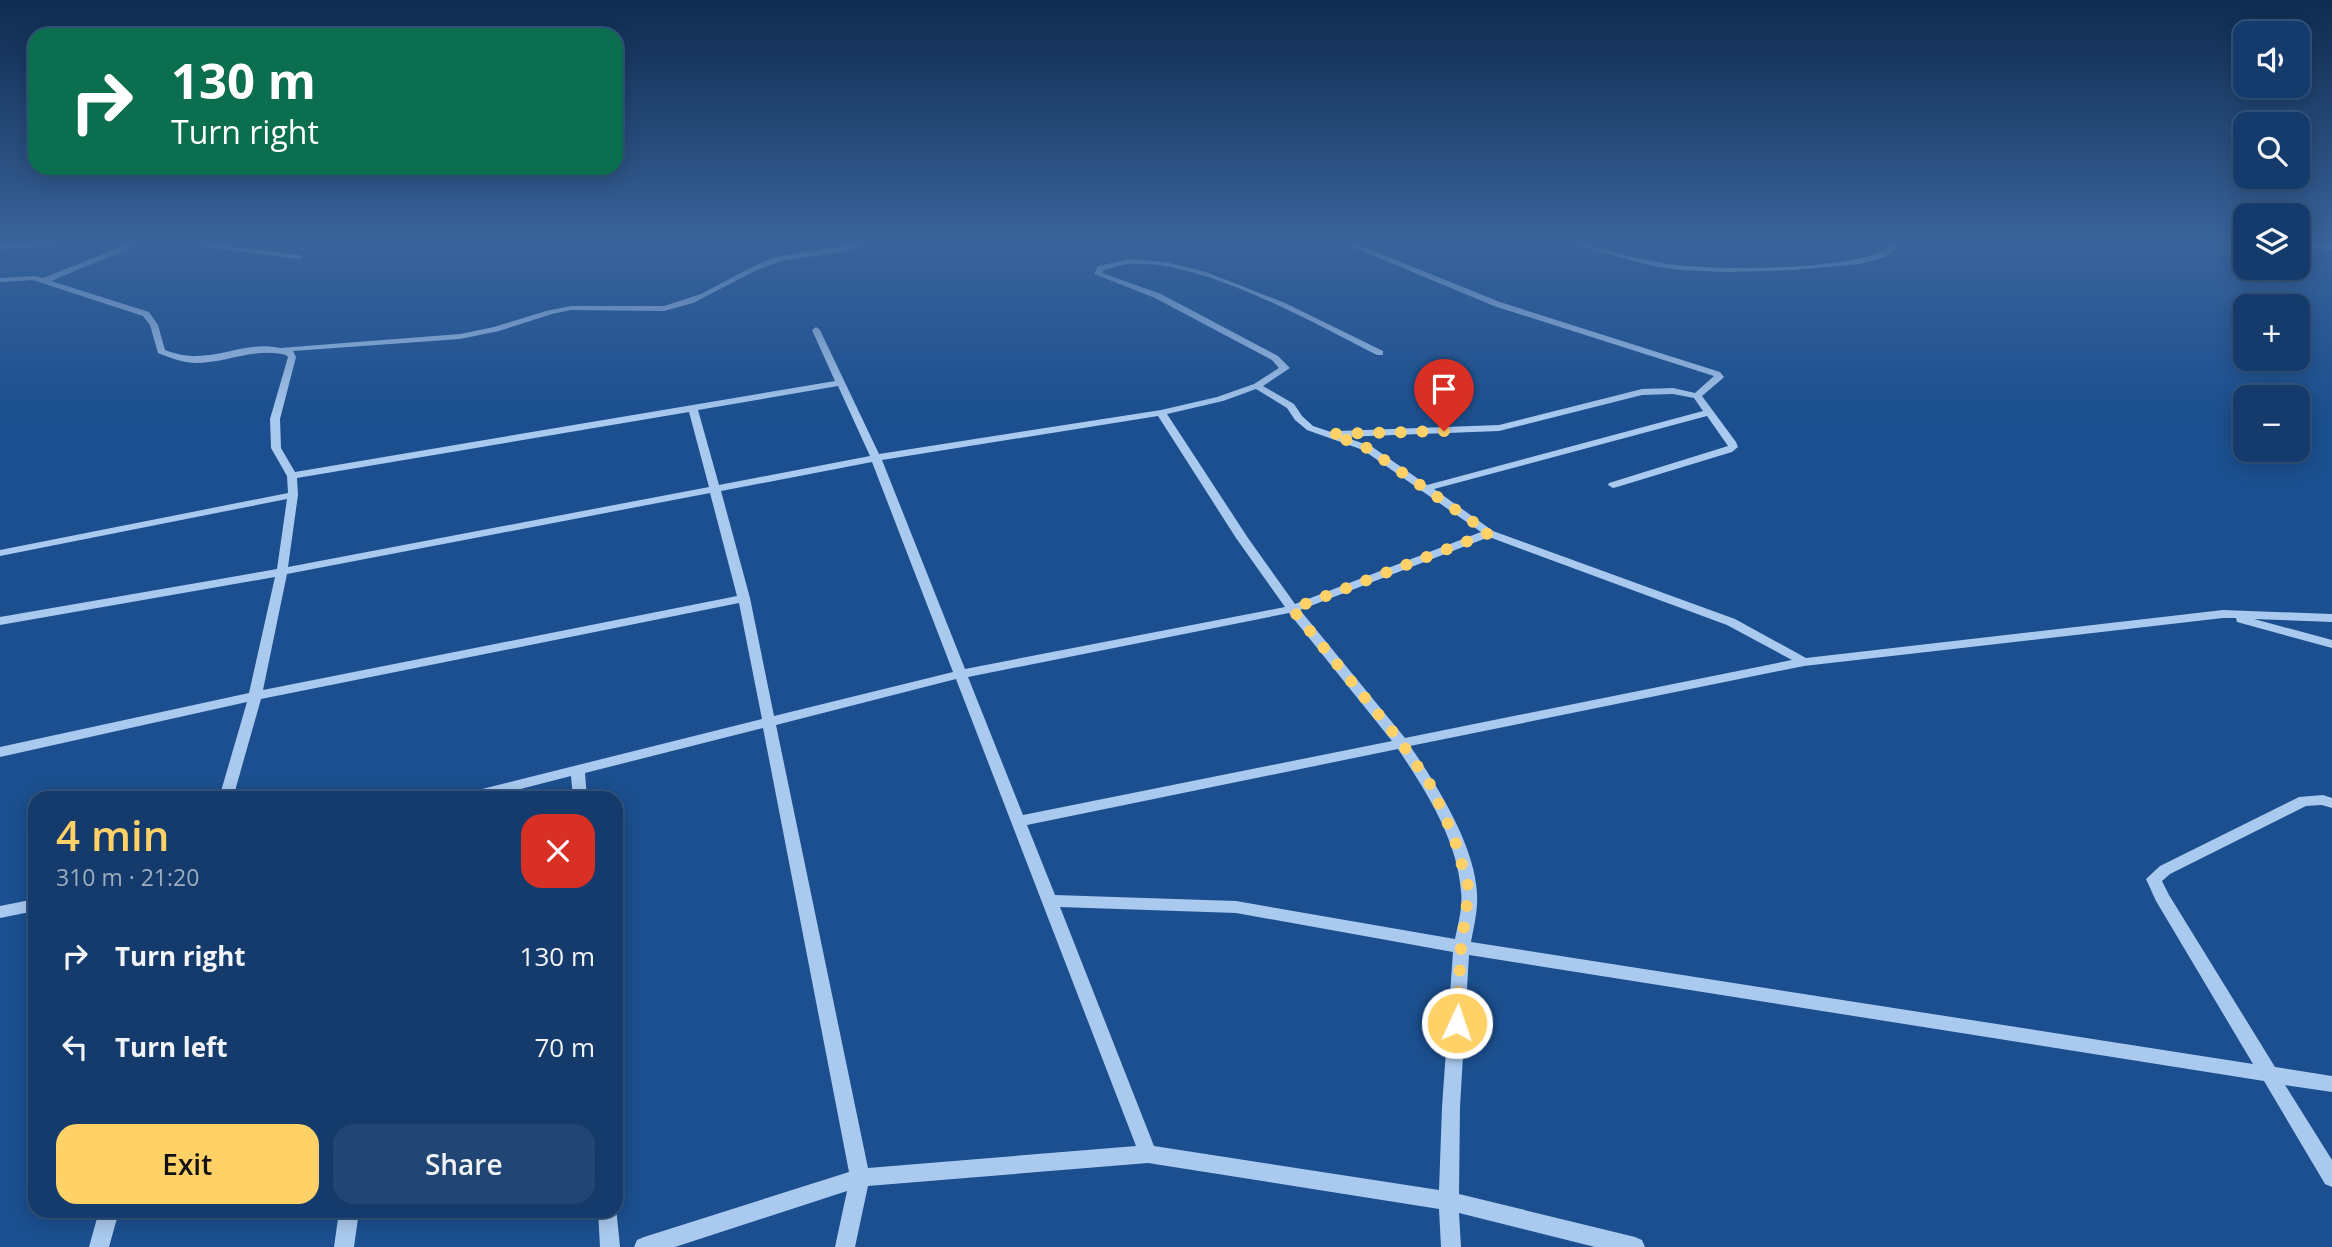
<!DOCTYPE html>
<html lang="en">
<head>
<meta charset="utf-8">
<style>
  body { margin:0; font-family:"Open Sans",sans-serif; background:#214673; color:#f1f3f6; height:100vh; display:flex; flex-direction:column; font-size:26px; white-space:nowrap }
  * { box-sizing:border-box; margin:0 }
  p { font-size:23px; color:#9dadc1 }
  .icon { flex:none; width:38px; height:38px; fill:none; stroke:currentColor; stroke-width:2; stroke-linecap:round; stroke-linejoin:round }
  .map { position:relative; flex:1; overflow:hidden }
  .drawer { position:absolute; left:28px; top:791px; width:595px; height:427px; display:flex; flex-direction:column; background:#143b6b; border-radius:21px; box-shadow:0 4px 18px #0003,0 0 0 2px #33557e }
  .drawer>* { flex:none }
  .banner { position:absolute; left:28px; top:28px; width:595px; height:147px; border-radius:21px; box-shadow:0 4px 18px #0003,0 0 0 2px #33557e; background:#0b6e4f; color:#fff; overflow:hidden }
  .fabs { position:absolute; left:2233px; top:21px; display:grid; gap:14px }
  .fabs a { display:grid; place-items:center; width:77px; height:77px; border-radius:14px; background:#143b6b; box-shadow:0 4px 18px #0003,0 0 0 2px #33557e; font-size:35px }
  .pin { position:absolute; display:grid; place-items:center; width:60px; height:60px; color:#fff; margin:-72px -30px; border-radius:50% 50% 50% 0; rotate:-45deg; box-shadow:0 0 7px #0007 }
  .pin .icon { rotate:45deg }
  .me { position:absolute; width:77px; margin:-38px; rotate:3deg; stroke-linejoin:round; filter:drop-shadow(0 0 5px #0008) }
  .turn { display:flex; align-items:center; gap:24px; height:147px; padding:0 28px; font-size:32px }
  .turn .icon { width:91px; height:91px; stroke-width:2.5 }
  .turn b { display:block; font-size:49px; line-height:60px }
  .round { display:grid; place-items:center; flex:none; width:74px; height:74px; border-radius:21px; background:#214673 }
  .head { display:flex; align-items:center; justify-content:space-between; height:119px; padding:0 28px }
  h1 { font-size:42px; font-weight:600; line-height:52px; color:#ffd166 }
  .cta { display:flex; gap:14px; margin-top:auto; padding:14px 28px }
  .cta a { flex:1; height:80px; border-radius:21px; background:#ffd166; color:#111; font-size:28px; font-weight:600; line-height:80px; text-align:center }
  .cta a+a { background:#214673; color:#f1f3f6 }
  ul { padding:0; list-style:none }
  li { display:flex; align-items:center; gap:21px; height:91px; padding:0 28px }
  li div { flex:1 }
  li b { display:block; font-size:26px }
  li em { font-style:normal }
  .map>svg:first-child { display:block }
</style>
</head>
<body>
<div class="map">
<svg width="2332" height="1247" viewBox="0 0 2332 1247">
  <rect width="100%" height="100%" fill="#1b4f8f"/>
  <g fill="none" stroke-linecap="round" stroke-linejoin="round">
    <path fill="#a9c9ee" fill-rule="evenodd" d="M 32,243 L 84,243 L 80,245 L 0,249 L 0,245 Z
      M 131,243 L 142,243 L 51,281 L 149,312 L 158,325 L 165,350 C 210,368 240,339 280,348 L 460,334 L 494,327 L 546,311 L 571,306 L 664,306 L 701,294 L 750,268 L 775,257 L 859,243 L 871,243 L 845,251 L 781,261 L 755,271 L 693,303 L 664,311 L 571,310 L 552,314 L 499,331 L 460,339 L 293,351 L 296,357 L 280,419 L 281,448 L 295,472 L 835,381 L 812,330 L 816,327 L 820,330 L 879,454 L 1161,410 L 1217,397 L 1254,384 L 1279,368 L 1272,360 L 1155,298 L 1094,274 L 1098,266 L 1130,259 L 1165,262 L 1206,272 L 1285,303 L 1383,351 L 1383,355 L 1377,355 C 1313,323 1202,259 1130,264 C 1122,264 1113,268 1104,270 L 1102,273 L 1161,294 L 1278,356 L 1290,368 L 1263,386 L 1294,404 L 1302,416 L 1313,426 L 1334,433 L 1338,431 L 1499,425 L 1642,389 L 1673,388 L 1695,393 L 1714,376 L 1494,306 L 1343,243 L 1354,243 L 1500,302 L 1720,372 L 1724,377 L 1722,379 L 1702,396 L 1736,442 L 1738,447 L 1732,452 L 1617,487 L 1613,488 L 1608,485 L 1609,483 L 1728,446 L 1707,416 L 1434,489 L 1493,531 L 1735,619 L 1806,658 L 2223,610 L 2332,614 L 2332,622 L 2254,619 L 2332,640 L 2332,648 L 2237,622 L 2236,618 L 2223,618 L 1804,666 L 1410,746 C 1437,785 1475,846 1477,893 C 1478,910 1474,926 1471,942 L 2253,1064 L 2156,901 L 2146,879 L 2160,866 L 2299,797 L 2323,795 L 2332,798 L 2332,808 L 2322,805 L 2306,806 L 2170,874 L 2162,881 L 2169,895 L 2275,1067 L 2332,1076 L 2332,1092 L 2285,1085 L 2332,1160 L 2332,1187 L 2325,1184 L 2264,1081 L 1469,955 L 1460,1107 L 1459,1194 L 1635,1237 L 1642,1240 L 1645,1247 L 1595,1247 L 1459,1213 L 1461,1247 L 1441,1247 L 1439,1209 L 1148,1163 L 868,1186 L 855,1247 L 835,1247 L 847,1191 L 675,1247 L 634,1247 L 637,1240 L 644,1237 L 849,1172 L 763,728 L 585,773 L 587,798 L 573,798 L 571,776 L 486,798 L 459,798 L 461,794 L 466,793 L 762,719 L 739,603 L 261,699 L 233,798 L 219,798 L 247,702 L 0,757 L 0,747 L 249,693 L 275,577 L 0,625 L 0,617 L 277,569 L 287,499 L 0,556 L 0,550 L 288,493 L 287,476 L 271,448 L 270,419 L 288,357 L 286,355 C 255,347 226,363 195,363 C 181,362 170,358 158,353 L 150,325 L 143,316 L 33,280 L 0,282 L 0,278 L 34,276 L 43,278 ZM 838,386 L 870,456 L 719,485 L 698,410 ZM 1256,389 L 1287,408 L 1295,420 L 1307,430 L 1363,450 L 1481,532 L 1295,604 L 1248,538 L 1167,414 L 1223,401 ZM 1673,394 L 1694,398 L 1703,411 L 1427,485 L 1371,446 L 1344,437 L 1499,431 L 1642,395 ZM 689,412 L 709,487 L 288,567 L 298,495 L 297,478 ZM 1158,416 L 1236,538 L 1285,607 L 965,669 L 882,460 ZM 872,462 L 953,672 L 774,716 L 750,598 L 721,491 ZM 710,493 L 737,596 L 263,690 L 287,574 ZM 1489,537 L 1727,625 L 1792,660 L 1405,738 L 1300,610 ZM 1289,613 L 1392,741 L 1023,815 L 968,677 ZM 956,679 L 1136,1146 L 868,1168 L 776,725 ZM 1398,749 C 1426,791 1457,839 1461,891 C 1463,907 1458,924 1455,939 L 1236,901 L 1055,895 L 1027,825 ZM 1060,907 L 1236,913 L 1453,952 L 1442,1107 L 1439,1190 L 1154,1146 Z
      M 186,243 L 209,243 L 299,255 L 303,257 L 299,259 L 190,245 Z
      M 1568,243 L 1581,243 C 1610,251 1639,260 1669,264 C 1716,271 1853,271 1891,247 L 1891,243 L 1899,243 L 1899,248 L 1885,257 L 1860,264 L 1794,270 L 1726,272 L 1681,270 L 1653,266 Z
      M 2298,243 L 2332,246 L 2332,250 L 2299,245 Z
      M 35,899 L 35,911 L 0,918 L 0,906 Z
      M 616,1207 L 620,1247 L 600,1247 L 598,1211 L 616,1211 Z
      M 99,1211 L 119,1211 L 109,1247 L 89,1247 Z
      M 339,1211 L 359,1211 L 354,1247 L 334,1247 Z"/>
  </g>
  <linearGradient id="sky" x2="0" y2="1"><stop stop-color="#0f2b4f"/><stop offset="0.58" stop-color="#39639b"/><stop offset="1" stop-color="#39639b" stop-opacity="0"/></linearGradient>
  <rect width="2332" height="418" fill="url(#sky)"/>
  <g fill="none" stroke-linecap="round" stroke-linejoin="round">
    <path stroke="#ffd166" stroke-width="12" stroke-dasharray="0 21.6" d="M 1444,431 L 1331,434 L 1367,448 L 1489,533 L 1292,609 L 1401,742 L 1431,786 L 1454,837 L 1469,890 L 1461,947 L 1457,1023"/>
  </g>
</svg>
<div class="fabs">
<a><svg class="icon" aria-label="sound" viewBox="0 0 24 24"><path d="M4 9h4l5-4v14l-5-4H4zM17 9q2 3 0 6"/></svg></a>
<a><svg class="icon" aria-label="search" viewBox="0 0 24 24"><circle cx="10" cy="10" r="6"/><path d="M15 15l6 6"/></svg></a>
<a><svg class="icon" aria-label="layers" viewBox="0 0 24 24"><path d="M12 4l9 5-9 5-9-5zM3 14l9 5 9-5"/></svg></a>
<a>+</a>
<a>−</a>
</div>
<div class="pin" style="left:1444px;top:431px;background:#d93025"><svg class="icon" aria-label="arrive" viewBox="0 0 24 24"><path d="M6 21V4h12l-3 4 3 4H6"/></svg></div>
<svg class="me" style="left:1457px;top:1023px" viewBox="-20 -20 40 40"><circle r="17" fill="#ffd166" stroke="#fff" stroke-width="3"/><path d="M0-11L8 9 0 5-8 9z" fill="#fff"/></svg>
<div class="banner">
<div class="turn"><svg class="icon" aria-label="right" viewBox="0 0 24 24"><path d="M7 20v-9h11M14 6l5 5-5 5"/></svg><div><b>130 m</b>Turn right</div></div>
</div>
<section class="drawer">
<div class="head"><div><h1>4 min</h1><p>310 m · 21:20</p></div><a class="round" style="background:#d93025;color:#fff"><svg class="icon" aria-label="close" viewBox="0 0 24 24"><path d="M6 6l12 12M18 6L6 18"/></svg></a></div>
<ul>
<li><svg class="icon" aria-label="right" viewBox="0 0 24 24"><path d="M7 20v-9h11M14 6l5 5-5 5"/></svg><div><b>Turn right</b></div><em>130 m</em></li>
<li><svg class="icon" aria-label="left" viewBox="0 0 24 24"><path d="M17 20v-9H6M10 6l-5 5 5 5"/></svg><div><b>Turn left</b></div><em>70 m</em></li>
</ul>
<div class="cta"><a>Exit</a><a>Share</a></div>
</section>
</div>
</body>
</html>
